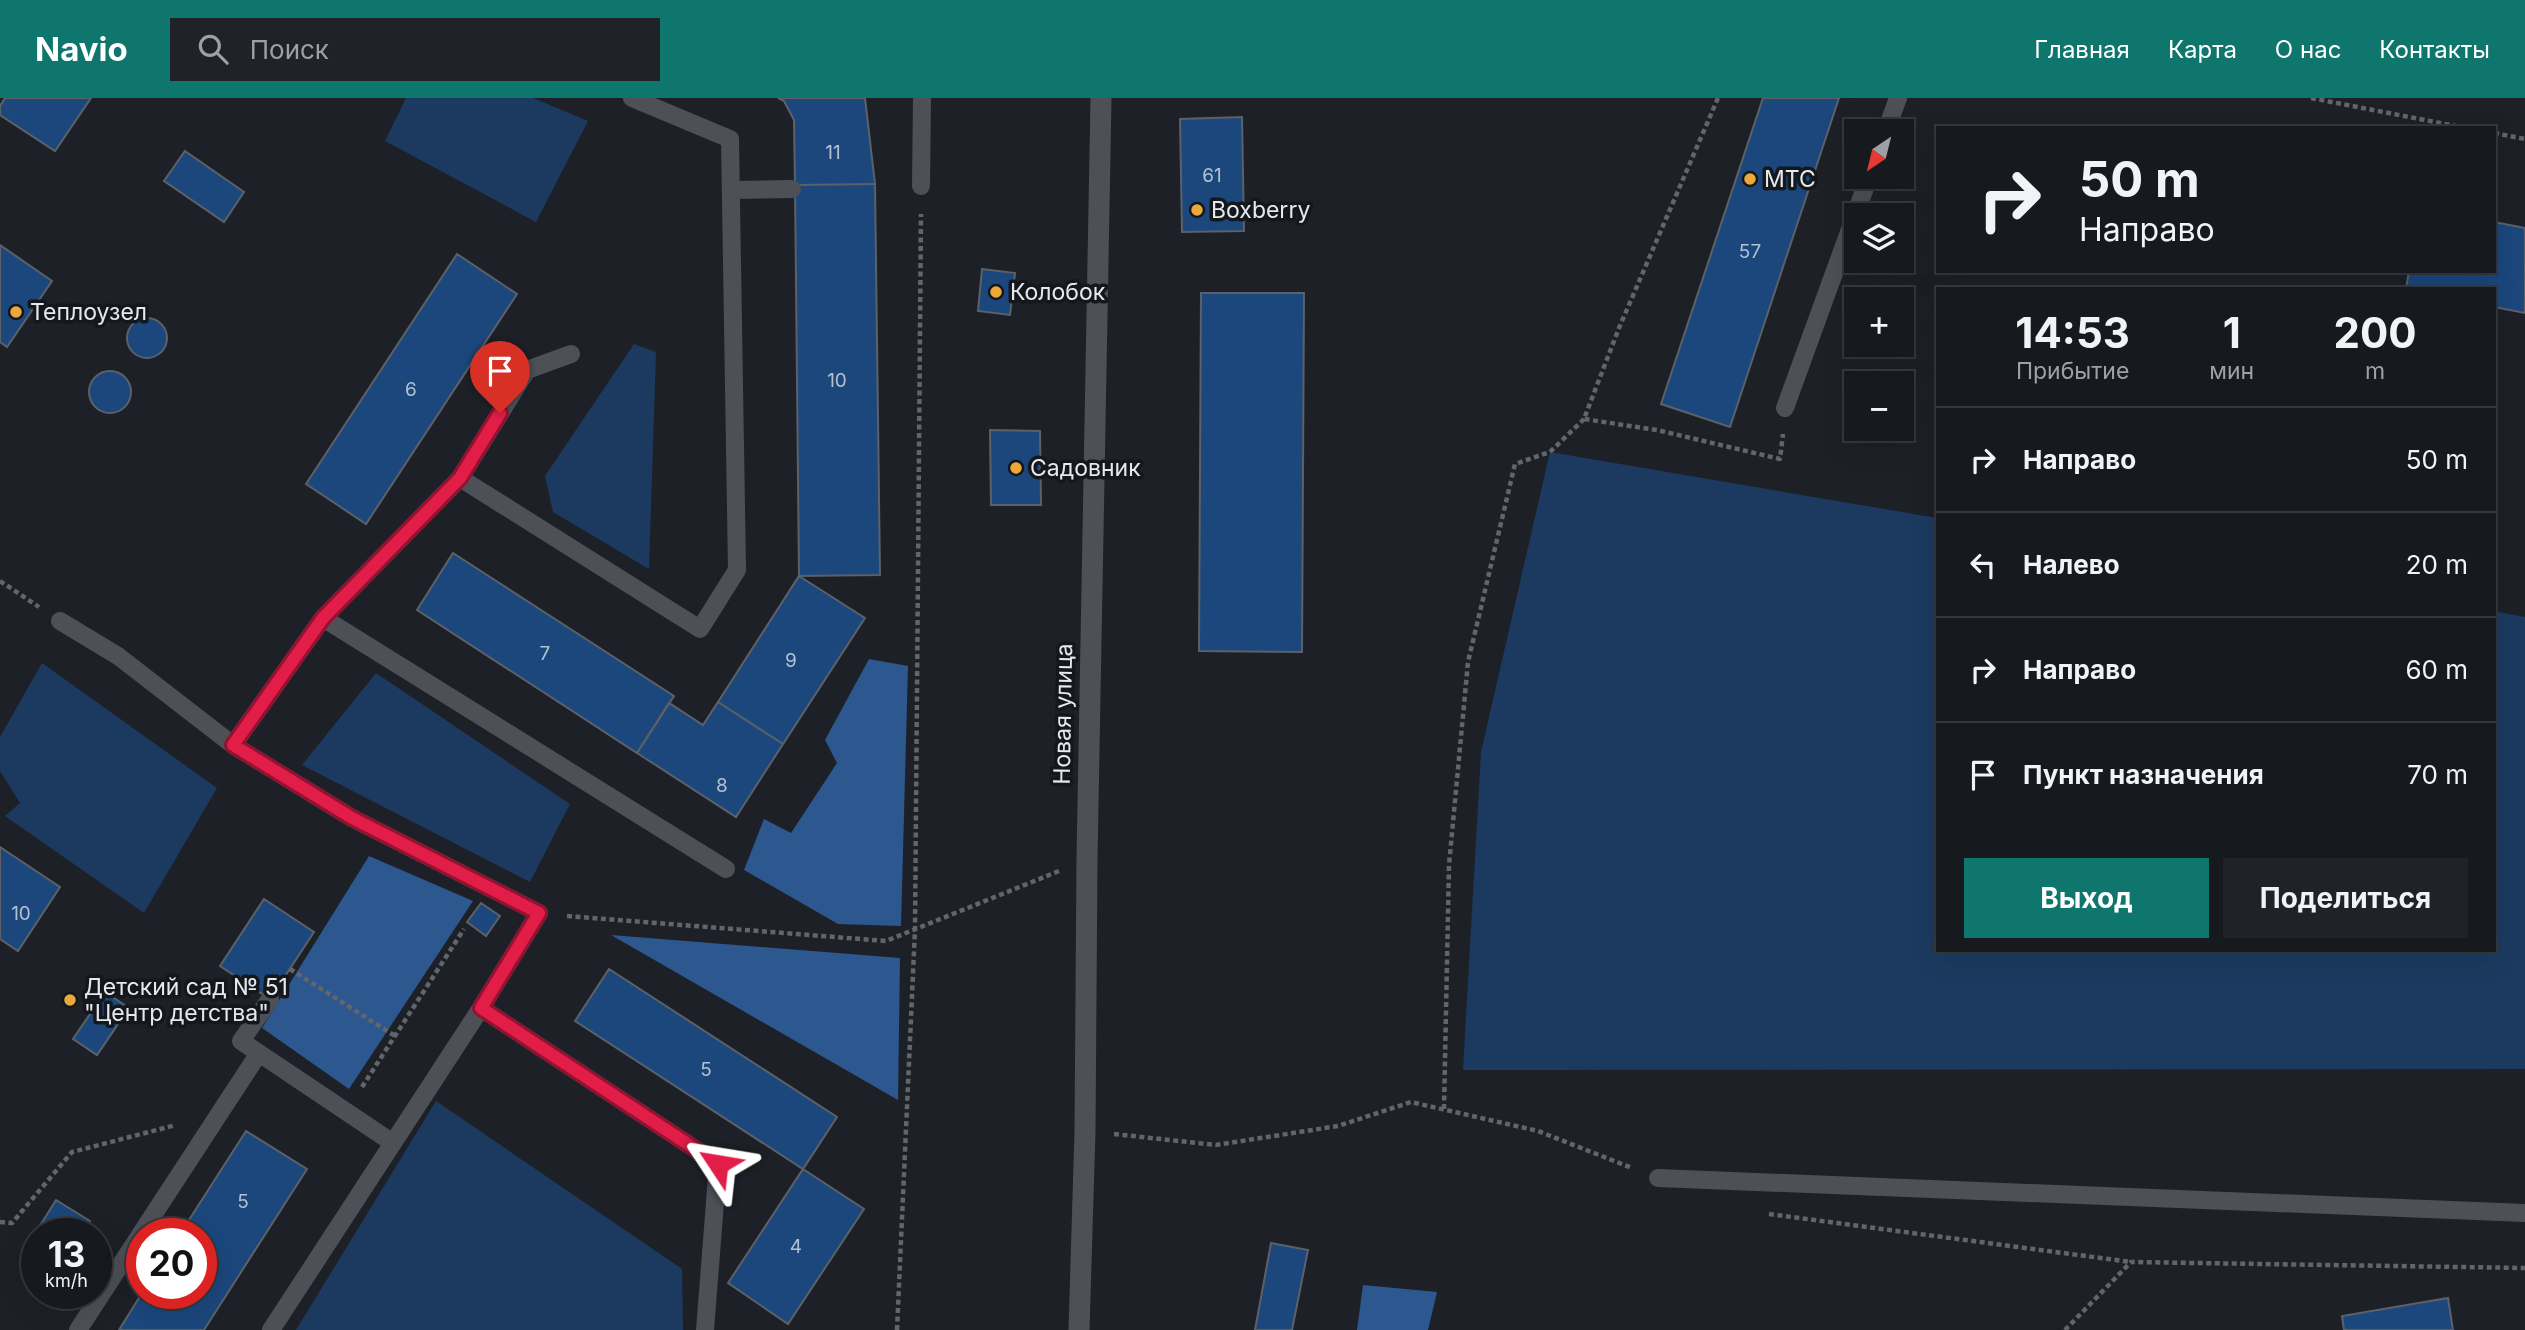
<!DOCTYPE html>
<html lang="ru">
<head>
<meta charset="utf-8">
<style>
  body { margin:0; font-family:Inter,sans-serif; background:#1f2226; color:#f1f3f6; height:100vh; display:flex; flex-direction:column; font-size:26px; white-space:nowrap }
  * { box-sizing:border-box; margin:0 }
  p { font-size:23px; color:#9ea0a4 }
  .icon { flex:none; width:38px; height:38px; fill:none; stroke:currentColor; stroke-width:2; stroke-linecap:round; stroke-linejoin:round }
  .map { position:relative; flex:1; overflow:hidden }
  .drawer { position:absolute; left:1936px; top:189px; width:560px; height:665px; display:flex; flex-direction:column; background:#16191d; border-radius:0px; box-shadow:0 7px 28px #0002,0 0 0 2px #35383b }
  .drawer>* { flex:none }
  .top-card { position:absolute; left:1936px; top:28px; width:560px; height:147px; border-radius:0px; box-shadow:0 7px 28px #0002,0 0 0 2px #35383b; background:#16191d; color:#f1f3f6; overflow:hidden }
  .needle { width:46px; rotate:215deg }
  .buttons { position:absolute; left:1844px; top:21px; display:grid; gap:14px }
  .buttons a { display:grid; place-items:center; width:70px; height:70px; border-radius:0px; background:#16191d; box-shadow:0 7px 28px #0002,0 0 0 2px #35383b; font-size:35px }
  .speed { position:absolute; left:21px; top:1120px; display:flex; gap:14px; font-size:35px; font-weight:700; text-align:center }
  .speed>* { display:grid; place-content:center; width:91px; height:91px; border-radius:50%; background:#16191d; box-shadow:0 7px 28px #0002,0 0 0 2px #35383b; line-height:1 }
  .speed small { font-size:18px; font-weight:400 }
  .speed .limit { border:10px solid #d22; background:#fff; color:#111 }
  .pin { position:absolute; display:grid; place-items:center; width:60px; height:60px; color:#fff; margin:-72px -30px; border-radius:50% 50% 50% 0; rotate:-45deg; box-shadow:0 0 7px #0007 }
  .pin .icon { rotate:45deg }
  .me { position:absolute; width:77px; margin:-38px; rotate:303deg; stroke-linejoin:round; filter:drop-shadow(0 0 5px #0008) }
  .turn { display:flex; align-items:center; gap:24px; height:147px; padding:0 28px; font-size:32px }
  .turn .icon { width:91px; height:91px; stroke-width:2.5 }
  .turn b { display:block; font-size:49px; line-height:60px }
  .eta { display:flex; justify-content:space-evenly; align-items:center; height:119px; text-align:center }
  .eta b { font-size:42px; font-weight:700; line-height:49px }
  .button { display:flex; gap:14px; margin-top:auto; padding:14px 28px }
  .button a { flex:1; height:80px; border-radius:0px; background:#0f766e; color:#fff; font-size:28px; font-weight:700; line-height:80px; text-align:center }
  .button a+a { background:#1f2226; color:#f1f3f6 }
  ul { padding:0; list-style:none }
  li { display:flex; align-items:center; gap:21px; height:105px; padding:0 28px; border-top:2px solid #35383b }
  li div { flex:1 }
  li b { display:block; font-size:26px }
  li em { font-style:normal }
  header { display:flex; align-items:center; gap:42px; box-sizing:border-box; height:98px; padding:0 35px; background:#0f766e; color:#fff }
  header strong { font-size:33px }
  nav { display:flex; gap:38px; margin-inline-start:auto; font-size:24px }
  .search { width:490px; height:63px; background:#1f2226; display:flex; align-items:center; gap:18px; box-sizing:border-box; padding:0 24px; border-radius:0px; color:#9ea0a4; font-size:26px }
  .map>svg:first-child { display:block }
</style>
</head>
<body>
<header>
<strong>Navio</strong>
<div class="search"><svg class="icon" aria-label="search" viewBox="0 0 24 24"><circle cx="10" cy="10" r="6"/><path d="M15 15l6 6"/></svg>Поиск</div>
<nav><a>Главная</a><a>Карта</a><a>О нас</a><a>Контакты</a></nav>
</header>
<div class="map">
<svg width="2525" height="1232" viewBox="0 0 2525 1232">
  <rect width="100%" height="100%" fill="#1d2127"/>
  <path fill="#1c3a60" d="M 406,0 L 533,0 L 588,23 L 536,124 L 385,43 Z
    M 634,246 L 656,254 L 649,471 L 553,414 L 545,378 Z
    M 1550,354 L 1937,420 L 1937,852 L 2494,852 L 2494,513 L 2525,519 L 2525,971 L 1463,972 L 1481,654 Z
    M 42,565 L 217,690 L 144,815 L 5,718 L 20,705 L 0,673 L 0,639 Z
    M 376,575 L 570,706 L 530,784 L 302,667 Z
    M 436,1003 L 682,1171 L 683,1232 L 296,1232 Z"/>
  <path fill="#2c588f" d="M 869,561 L 908,568 L 901,828 L 838,826 L 744,772 L 764,721 L 791,735 L 837,665 L 825,642 Z
    M 369,758 L 473,803 L 349,991 L 262,930 Z
    M 611,837 L 900,860 L 898,1002 Z
    M 1363,1187 L 1437,1194 L 1428,1232 L 1357,1232 Z"/>
  <path fill="#1b477d" stroke="#5c6167" stroke-width="2" d="M 5,0 L 91,0 L 55,53 L 0,17 L 0,8 Z
    M 778,0 L 865,0 L 875,86 L 795,87 L 794,22 L 784,3 Z
    M 1763,0 L 1839,0 L 1730,329 L 1661,306 Z
    M 1242,19 L 1244,133 L 1182,134 L 1180,21 Z
    M 185,53 L 244,94 L 224,124 L 164,83 Z
    M 875,86 L 880,477 L 799,478 L 795,87 Z
    M 2494,124 L 2525,130 L 2525,215 L 2494,209 L 2494,191 L 2406,191 L 2409,173 L 2494,173 Z
    M 0,147 L 52,183 L 7,249 L 0,244 Z
    M 457,156 L 517,196 L 366,426 L 306,386 Z
    M 982,171 L 1015,175 L 1010,217 L 978,213 Z
    M 1201,195 L 1304,195 L 1302,554 L 1199,553 Z
    M127 240a20 20 0 1 1 40 0a20 20 0 1 1-40 0Z
    M89 294a21 21 0 1 1 42 0a21 21 0 1 1-42 0Z
    M 990,332 L 1040,333 L 1041,407 L 991,407 Z
    M 453,455 L 674,598 L 637,655 L 417,512 Z
    M 799,478 L 865,520 L 783,646 L 718,604 Z
    M 718,604 L 783,646 L 736,719 L 637,655 L 669,605 L 703,627 Z
    M 0,749 L 60,789 L 18,853 L 0,841 Z
    M 264,801 L 314,834 L 270,901 L 220,868 Z
    M 481,805 L 500,818 L 486,838 L 467,824 Z
    M 609,871 L 837,1019 L 803,1071 L 575,923 Z
    M 105,894 L 129,910 L 97,957 L 73,941 Z
    M 246,1033 L 307,1071 L 204,1232 L 119,1232 L 142,1195 L 201,1195 L 201,1136 L 180,1136 Z
    M 803,1071 L 864,1111 L 788,1226 L 728,1185 Z
    M 56,1102 L 90,1123 L 82,1136 L 37,1136 L 37,1157 L 26,1150 Z
    M 1271,1145 L 1308,1152 L 1292,1232 L 1255,1232 Z
    M 2448,1200 L 2453,1232 L 2344,1232 L 2342,1218 Z"/>
  <g fill="none" stroke-linecap="round" stroke-linejoin="round">
    <path stroke="#62666b" stroke-width="4.5" stroke-dasharray="5 3.5" stroke-linecap="butt" d="M 1718,0 L 1619,230 L 1584,321 L 1657,332 L 1780,361 L 1783,336
      M 2311,0 L 2466,30
      M 2494,35 L 2525,41
      M 0,483 L 39,509
      M 567,818 L 886,843 L 1059,773
      M 290,871 L 395,938
      M 362,989 L 464,831
      M 1444,1011 L 1449,767 L 1468,564 L 1515,366 L 1550,354 L 1584,321
      M 1114,1036 L 1216,1047 L 1338,1028 L 1411,1004 L 1538,1033 L 1632,1070
      M 1769,1116 L 2131,1164
      M 0,1124 L 12,1125 L 72,1054 L 176,1027
      M 897,1232 L 915,831 L 921,116
      M 2065,1232 L 2131,1164 L 2525,1170"/>
    <path stroke="#4d5157" stroke-width="18" d="M 1886,33 L 1898,0
      M 921,88 L 922,0
      M 731,92 L 792,91
      M 1785,310 L 1869,79
      M 460,380 L 527,272 L 571,256
      M 323,520 L 460,380 L 700,531 L 737,472 L 730,41 L 632,0
      M 60,523 L 118,558 L 233,647 L 352,720 L 539,815 L 481,910 L 271,1232
      M 233,647 L 323,520 L 726,771
      M 270,901 L 241,943 L 393,1045
      M 481,910 L 718,1066 L 705,1232
      M 1658,1080 L 2525,1115
      M 78,1232 L 259,955"/>
    <path stroke="#4d5157" stroke-width="21" d="M 1079,1232 L 1085,1033 L 1087,761 L 1101,0"/>
  </g>
  <g fill="none" stroke-linecap="round" stroke-linejoin="round">
    <defs>
      <path id="route" d="M 500,315 L 460,380 L 323,520 L 233,647 L 352,720 L 539,815 L 481,910 L 718,1066"/>
    </defs>
    <use href="#route" stroke="#92132f" stroke-width="18"/>
    <use href="#route" stroke="#e11d48" stroke-width="12"/>
  </g>
  <g fill="#eca93b" stroke="#14181d" stroke-width="2.5">
    <circle cx="1750" cy="81" r="7"/>
    <circle cx="1197" cy="112" r="7"/>
    <circle cx="996" cy="194" r="7"/>
    <circle cx="16" cy="214" r="7"/>
    <circle cx="1016" cy="370" r="7"/>
    <circle cx="70" cy="902" r="7"/>
  </g>
  <g text-anchor="middle" dominant-baseline="central" stroke-width="7" stroke-linejoin="round" paint-order="stroke">
    <g font-size="19" fill="#b2c0d0">
      <text x="833" y="54">11</text>
      <text x="1212" y="77">61</text>
      <text x="1750" y="153">57</text>
      <text x="837" y="282">10</text>
      <text x="411" y="291">6</text>
      <text x="545" y="555">7</text>
      <text x="791" y="562">9</text>
      <text x="722" y="687">8</text>
      <text x="21" y="815">10</text>
      <text x="706" y="971">5</text>
      <text x="243" y="1103">5</text>
      <text x="796" y="1148">4</text>
    </g>
    <g font-size="23" fill="#e5e8ec" stroke="#14181d" text-anchor="start">
      <text x="1764" y="81">МТС</text>
      <text x="1211" y="112">Boxberry</text>
      <text x="1010" y="194">Колобок</text>
      <text x="30" y="214">Теплоузел</text>
      <text x="1030" y="370">Садовник</text>
      <text x="84" y="889">Детский сад № 51<tspan x="84" dy="26">"Центр детства"</tspan></text>
    </g>
    <g font-size="23" fill="#e5e8ec" stroke="#14181d">
      <text transform="translate(1063 616) rotate(-89)">Новая улица</text>
    </g>
  </g>
</svg>
<div class="buttons">
<a><svg class="needle" viewBox="-14 -14 28 28"><path d="M0-13l5 13h-10z" fill="#e53935"/><path d="M0 13l5-13h-10z" fill="#9ea0a4"/></svg></a>
<a><svg class="icon" aria-label="layers" viewBox="0 0 24 24"><path d="M12 4l9 5-9 5-9-5zM3 14l9 5 9-5"/></svg></a>
<a>+</a>
<a>−</a>
</div>
<div class="speed"><div>13<small>km/h</small></div><div class="limit">20</div></div>
<div class="pin" style="left:500px;top:315px;background:#d93025"><svg class="icon" aria-label="arrive" viewBox="0 0 24 24"><path d="M6 21V4h12l-3 4 3 4H6"/></svg></div>
<svg class="me" style="left:718px;top:1066px" viewBox="-20 -20 40 40"><path d="M0-17L14 15 0 8-14 15z" fill="#e11d48" stroke="#fff" stroke-width="4"/></svg>
<div class="top-card">
<div class="turn"><svg class="icon" aria-label="right" viewBox="0 0 24 24"><path d="M7 20v-9h11M14 6l5 5-5 5"/></svg><div><b>50 m</b>Направо</div></div>
</div>
<section class="drawer">
<div class="eta">
<div><b>14:53</b><p>Прибытие</p></div>
<div><b>1</b><p>мин</p></div>
<div><b>200</b><p>m</p></div>
</div>
<ul>
<li><svg class="icon" aria-label="right" viewBox="0 0 24 24"><path d="M7 20v-9h11M14 6l5 5-5 5"/></svg><div><b>Направо</b></div><em>50 m</em></li>
<li><svg class="icon" aria-label="left" viewBox="0 0 24 24"><path d="M17 20v-9H6M10 6l-5 5 5 5"/></svg><div><b>Налево</b></div><em>20 m</em></li>
<li><svg class="icon" aria-label="right" viewBox="0 0 24 24"><path d="M7 20v-9h11M14 6l5 5-5 5"/></svg><div><b>Направо</b></div><em>60 m</em></li>
<li><svg class="icon" aria-label="arrive" viewBox="0 0 24 24"><path d="M6 21V4h12l-3 4 3 4H6"/></svg><div><b>Пункт назначения</b></div><em>70 m</em></li>
</ul>
<div class="button"><a>Выход</a><a>Поделиться</a></div>
</section>
</div>
</body>
</html>
